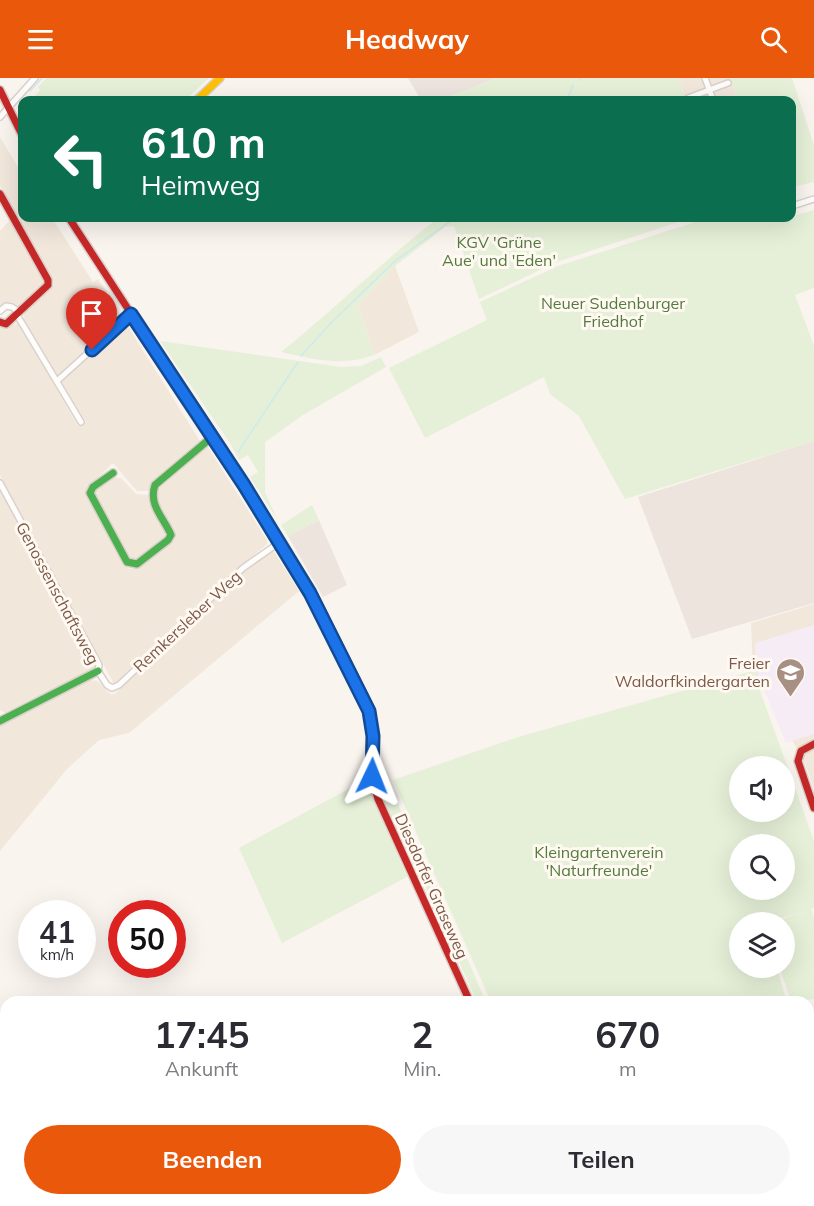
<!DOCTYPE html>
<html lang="de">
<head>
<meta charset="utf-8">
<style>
  body { margin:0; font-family:Mulish,sans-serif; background:#f7f7f7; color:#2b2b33; height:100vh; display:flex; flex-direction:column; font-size:22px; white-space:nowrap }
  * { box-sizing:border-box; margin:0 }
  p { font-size:20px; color:#7c7c81 }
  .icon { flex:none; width:33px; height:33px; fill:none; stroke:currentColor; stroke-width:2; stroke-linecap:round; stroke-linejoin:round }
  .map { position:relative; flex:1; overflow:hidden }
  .drawer { position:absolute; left:0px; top:918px; width:814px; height:210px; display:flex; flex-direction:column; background:#fff; border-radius:18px 18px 0 0; box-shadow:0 6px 24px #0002 }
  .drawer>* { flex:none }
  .banner { position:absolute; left:18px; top:18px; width:778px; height:126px; border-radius:12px; box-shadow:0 6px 24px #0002; background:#0b6e4f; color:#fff; overflow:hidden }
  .fabs { position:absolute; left:729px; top:678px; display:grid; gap:12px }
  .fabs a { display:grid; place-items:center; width:66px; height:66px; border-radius:50%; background:#fff; box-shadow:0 6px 24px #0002; font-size:30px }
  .speed { position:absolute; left:18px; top:822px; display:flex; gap:12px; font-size:30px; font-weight:700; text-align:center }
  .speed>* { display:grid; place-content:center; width:78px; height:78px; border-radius:50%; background:#fff; box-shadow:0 6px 24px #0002; line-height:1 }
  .speed small { font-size:15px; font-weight:400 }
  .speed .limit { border:9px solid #d22; background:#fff; color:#111 }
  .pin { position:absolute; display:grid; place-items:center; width:51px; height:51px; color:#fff; margin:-62px -26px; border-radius:50% 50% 50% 0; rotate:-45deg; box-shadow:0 0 6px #0007 }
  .pin .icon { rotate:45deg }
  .me { position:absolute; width:66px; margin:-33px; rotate:2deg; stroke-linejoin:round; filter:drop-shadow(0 0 4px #0008) }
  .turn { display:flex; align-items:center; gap:21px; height:126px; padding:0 24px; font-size:27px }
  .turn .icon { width:78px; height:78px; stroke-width:2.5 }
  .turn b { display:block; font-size:42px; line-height:51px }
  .eta { display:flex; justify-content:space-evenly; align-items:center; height:102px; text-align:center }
  .eta b { font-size:36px; font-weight:700; line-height:42px }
  .cta { display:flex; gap:12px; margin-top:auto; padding:12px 24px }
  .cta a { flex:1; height:69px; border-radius:36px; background:#ea580c; color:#fff; font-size:24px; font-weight:700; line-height:69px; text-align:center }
  .cta a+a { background:#f7f7f7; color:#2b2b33 }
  header { display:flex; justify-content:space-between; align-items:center; height:78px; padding:0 24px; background:#ea580c; color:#fff; font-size:27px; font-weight:700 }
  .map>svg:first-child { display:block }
</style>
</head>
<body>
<header><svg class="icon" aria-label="menu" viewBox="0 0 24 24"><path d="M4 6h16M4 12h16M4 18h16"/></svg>Headway<svg class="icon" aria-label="search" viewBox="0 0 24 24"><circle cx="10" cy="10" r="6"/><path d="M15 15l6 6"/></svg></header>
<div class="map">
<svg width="814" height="1128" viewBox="0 0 814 1128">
  <rect width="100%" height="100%" fill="#f9f4ee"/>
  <path fill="#f2e7db" d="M 678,0 L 730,0 L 738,22 L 686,22 Z
    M 0,59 L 22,96 L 22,140 L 52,140 L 93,204 L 98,201 L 200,363 L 149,410 L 148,413 L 137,413 L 113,385 L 88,409 L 86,416 L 90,424 L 123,487 L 130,491 L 139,490 L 172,464 L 175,453 L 156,423 L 157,412 L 207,368 L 267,462 L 267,466 L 201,523 L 114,606 L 0,397 L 0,249 L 6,250 L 18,245 L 78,348 L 86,344 L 24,242 L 24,234 L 54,206 L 0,108 Z
    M 11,141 L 45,202 L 45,206 L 19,230 L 14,225 L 8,224 L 0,228 L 0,153 Z
    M 395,188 L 419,254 L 374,277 L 358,227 Z
    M 107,400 L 121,400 L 136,416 L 148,417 L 165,449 L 165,462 L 138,482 L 129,481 L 96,422 L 95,410 Z
    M 0,412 L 97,590 L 8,636 L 0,632 Z
    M 274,474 L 299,513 L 129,655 L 99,662 L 67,691 L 0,773 L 0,648 L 88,602 L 98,603 L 111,617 L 116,615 L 242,494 L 269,475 Z
    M 814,526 L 814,711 L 805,685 L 753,593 L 751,545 Z"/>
  <path fill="#ede4de" d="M 408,0 L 497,0 L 440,22 L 421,22 Z
    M 814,363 L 814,525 L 692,561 L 638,419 Z
    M 319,442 L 347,507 L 323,519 L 288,458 Z"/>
  <path fill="#f5ecf5" d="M 814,547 L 814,656 L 786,665 L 756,592 L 755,565 Z"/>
  <path fill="#e6f0d8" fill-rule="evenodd" d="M 46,0 L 209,0 L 185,22 L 31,22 L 40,12 L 38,9 Z
    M 497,0 L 678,0 L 686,22 L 440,22 Z
    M 730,0 L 792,0 L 814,67 L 814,104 L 792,109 L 792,22 L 738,22 Z
    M 814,132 L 814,210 L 795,217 L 814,268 L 814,363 L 625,421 L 579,338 L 550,316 L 544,299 L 425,360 L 389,290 L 487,242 L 480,224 L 558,188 L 708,140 L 769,140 L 779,142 Z
    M 438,140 L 690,140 L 557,184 L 479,221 L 454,148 L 445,149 L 395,188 L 358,227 L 374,277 C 343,289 312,281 281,274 C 335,231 384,182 438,140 Z
    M 160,263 L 341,289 L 361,288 L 381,279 L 386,289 L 303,337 L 265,364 L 265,414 L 277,441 L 250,399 L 258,394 L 248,377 L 239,382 L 230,365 Z
    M 312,427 L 319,442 L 288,458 L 281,447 Z
    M 753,593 L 814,763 L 814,830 L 811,831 L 814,840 L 814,921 L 791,924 L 780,890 L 784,890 L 784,844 L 773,844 L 806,833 L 769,844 L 740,844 L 740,890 L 777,890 L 787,924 L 491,924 L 393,702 L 518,659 ZM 740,688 L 784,688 L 784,734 L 740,734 ZM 740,766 L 784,766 L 784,812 L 740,812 Z
    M 365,702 L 407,799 L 282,865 L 239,770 Z
    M 387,702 L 427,791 L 418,796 L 378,709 L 378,705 Z
    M 428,795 L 431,796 L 486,924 L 477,924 L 421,798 Z"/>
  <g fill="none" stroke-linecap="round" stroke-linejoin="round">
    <path stroke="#cee9eb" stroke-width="1.5" d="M 579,2 L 580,0
      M 30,13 L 42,0
      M 567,22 L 573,7
      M 301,278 L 331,245 L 395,183 L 455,140
      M 238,374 L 298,284"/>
    <defs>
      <path id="street" d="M 705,0 L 713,22
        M 688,20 L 728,5
        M 0,39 L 35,0
        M 792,128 L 814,121
        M 0,233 L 6,228 L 12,229 L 19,234
        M 17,237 L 81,344
        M 57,303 L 131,236
        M 0,405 L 99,587 L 98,593 L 107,607 L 112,610 L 119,607 L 243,490 L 280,464
        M 808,945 L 814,946"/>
      <path id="fast" d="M 113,395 L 93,409 L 90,415 L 127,484 L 137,486 L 168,462 L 171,457 C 164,440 148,427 155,407 L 212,359
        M 0,643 L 98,593"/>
      <path id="slow" d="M 197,22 L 220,0
        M 265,442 L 310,515 L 370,636 L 373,658 L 373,703"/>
      <path id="jam" d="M 0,12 L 22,57
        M 0,116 L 48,202 L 48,207 L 6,246 L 0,244
        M 69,140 L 265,442
        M 814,666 L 801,673 L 798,683 L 814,730
        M 373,703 L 378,721 L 470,924
        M 553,1122 L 555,1128"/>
    </defs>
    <use href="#street" stroke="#d9d1cc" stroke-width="8"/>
    <use href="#fast" stroke="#d9d0ca" stroke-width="10"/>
    <use href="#slow" stroke="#d9d0ca" stroke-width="10"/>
    <use href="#jam" stroke="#d9d0ca" stroke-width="10"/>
    <use href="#street" stroke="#fefdfc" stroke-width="5"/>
    <use href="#fast" stroke="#4caf50" stroke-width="7"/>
    <use href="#slow" stroke="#ffc107" stroke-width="7"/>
    <use href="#jam" stroke="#c62828" stroke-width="7"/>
  </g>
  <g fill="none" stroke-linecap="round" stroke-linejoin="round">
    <defs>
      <path id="route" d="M 92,272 L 131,236 L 244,407 L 310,515 L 369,633 L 373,658 L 372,698"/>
    </defs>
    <use href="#route" stroke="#114b97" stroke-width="15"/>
    <use href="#route" stroke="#1a73e8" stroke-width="10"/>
  </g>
  <defs>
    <symbol id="school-pin" viewBox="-11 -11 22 30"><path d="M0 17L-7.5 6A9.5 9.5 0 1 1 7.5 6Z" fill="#a79083" stroke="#fff9f1"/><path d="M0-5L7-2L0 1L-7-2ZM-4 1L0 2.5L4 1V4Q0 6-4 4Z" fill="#fff"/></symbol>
  </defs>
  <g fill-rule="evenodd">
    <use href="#school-pin" x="774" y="578" width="33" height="45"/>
  </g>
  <g text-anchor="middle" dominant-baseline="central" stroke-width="6" stroke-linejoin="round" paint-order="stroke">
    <g font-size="16" fill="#527b3e" stroke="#fff9f1">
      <text x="499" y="164">KGV 'Grüne<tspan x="499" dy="18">Aue' und 'Eden'</tspan></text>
      <text x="613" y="225">Neuer Sudenburger<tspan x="613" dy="18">Friedhof</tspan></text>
      <text x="599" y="774">Kleingartenverein<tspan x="599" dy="18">'Naturfreunde'</tspan></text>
    </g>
    <g font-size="16" fill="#7b5a4a" stroke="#fff9f1">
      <text transform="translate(58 515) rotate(62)">Genossenschaftsweg</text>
      <text transform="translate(187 543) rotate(-43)">Remkersleber Weg</text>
      <text transform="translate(432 808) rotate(66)">Diesdorfer Graseweg</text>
    </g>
    <g font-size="16" fill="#7b5a4a" stroke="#fff9f1" text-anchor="end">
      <text x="770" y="585">Freier<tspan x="770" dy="18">Waldorfkindergarten</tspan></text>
    </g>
  </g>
</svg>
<div class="fabs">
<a><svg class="icon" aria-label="sound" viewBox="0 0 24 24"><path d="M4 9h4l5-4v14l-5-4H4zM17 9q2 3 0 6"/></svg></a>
<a><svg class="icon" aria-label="search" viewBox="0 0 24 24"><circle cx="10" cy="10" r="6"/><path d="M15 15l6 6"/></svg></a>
<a><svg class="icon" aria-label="layers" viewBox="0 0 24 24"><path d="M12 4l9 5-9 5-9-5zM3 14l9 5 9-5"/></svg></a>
</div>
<div class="speed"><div>41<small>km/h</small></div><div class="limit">50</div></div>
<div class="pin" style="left:92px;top:272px;background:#d93025"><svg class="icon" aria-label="arrive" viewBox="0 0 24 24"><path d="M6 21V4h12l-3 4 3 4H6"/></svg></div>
<svg class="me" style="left:372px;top:698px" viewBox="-20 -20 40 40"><path d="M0-17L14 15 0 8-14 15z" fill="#1a73e8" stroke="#fff" stroke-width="4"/></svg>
<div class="banner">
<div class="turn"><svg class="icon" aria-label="left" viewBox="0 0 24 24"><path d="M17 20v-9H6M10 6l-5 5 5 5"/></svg><div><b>610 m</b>Heimweg</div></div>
</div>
<section class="drawer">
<div class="eta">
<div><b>17:45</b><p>Ankunft</p></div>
<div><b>2</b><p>Min.</p></div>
<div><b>670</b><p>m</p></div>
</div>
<div class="cta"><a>Beenden</a><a>Teilen</a></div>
</section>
</div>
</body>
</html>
